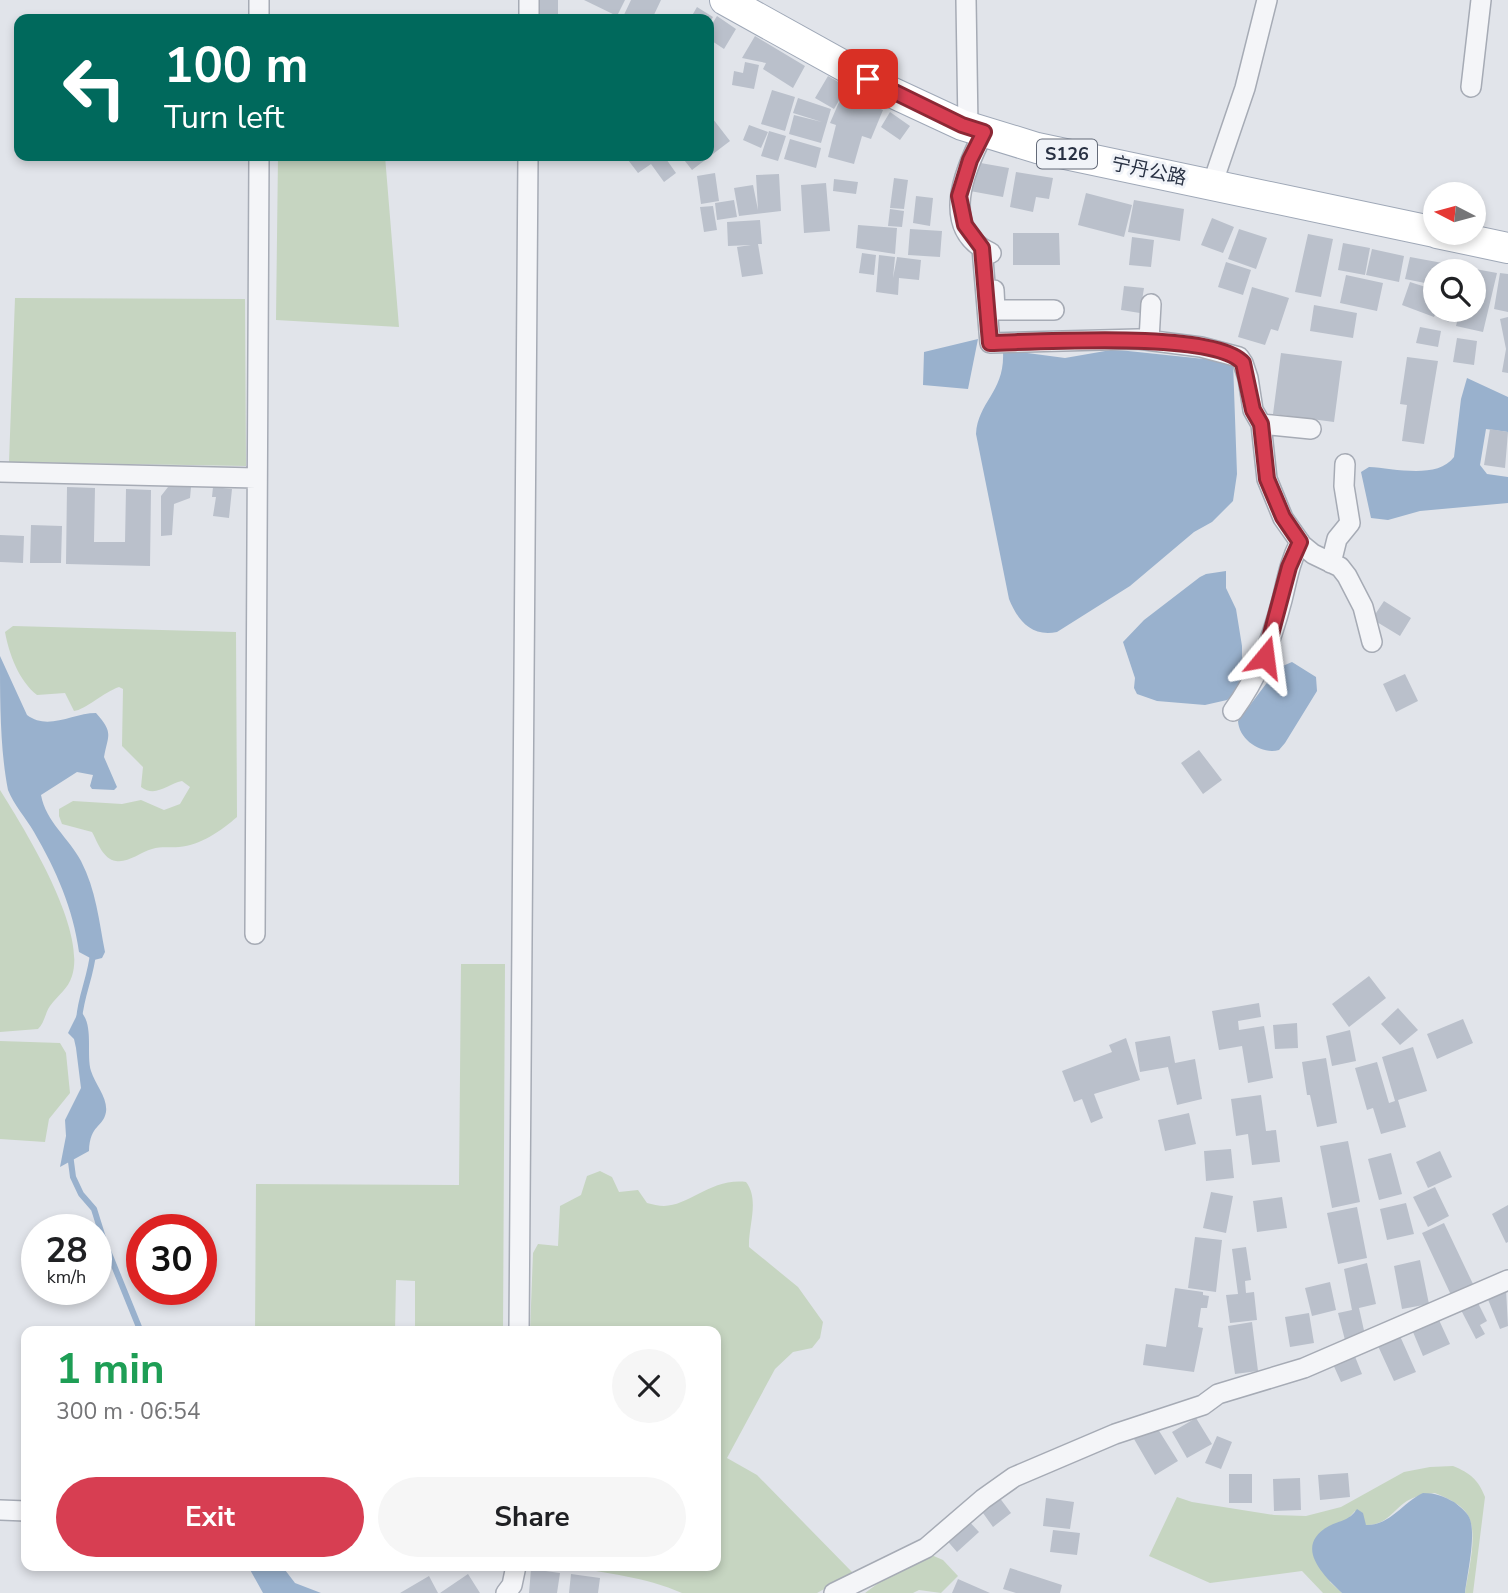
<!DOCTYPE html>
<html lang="en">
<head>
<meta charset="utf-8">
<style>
  body { margin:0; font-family:"Nunito Sans","Noto Sans SC",sans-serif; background:#f6f6f6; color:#202124; height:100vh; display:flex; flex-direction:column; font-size:26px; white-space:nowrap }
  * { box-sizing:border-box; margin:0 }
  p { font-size:23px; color:#757577 }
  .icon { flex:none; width:38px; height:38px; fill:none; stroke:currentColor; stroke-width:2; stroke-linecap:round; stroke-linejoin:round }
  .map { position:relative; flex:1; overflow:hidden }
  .sheet { position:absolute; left:21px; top:1326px; width:700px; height:245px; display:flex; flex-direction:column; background:#fff; border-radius:14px; box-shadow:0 4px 10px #0003 }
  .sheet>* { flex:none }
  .banner { position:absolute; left:14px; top:14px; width:700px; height:147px; border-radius:14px; box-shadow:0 4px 10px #0003; background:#00695c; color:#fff; overflow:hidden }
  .needle { width:46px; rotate:276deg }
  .controls { position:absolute; left:1423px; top:182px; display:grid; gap:14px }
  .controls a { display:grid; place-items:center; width:63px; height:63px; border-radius:50%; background:#fff; box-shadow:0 4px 10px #0003; font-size:35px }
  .speed { position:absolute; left:21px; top:1214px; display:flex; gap:14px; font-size:35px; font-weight:700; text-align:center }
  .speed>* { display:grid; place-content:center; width:91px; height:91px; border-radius:50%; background:#fff; box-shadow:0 4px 10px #0003; line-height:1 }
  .speed small { font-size:18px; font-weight:400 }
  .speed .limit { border:10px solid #d22; background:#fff; color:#111 }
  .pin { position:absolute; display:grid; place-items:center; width:60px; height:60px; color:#fff; margin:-30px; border-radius:14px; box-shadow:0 4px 10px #0006 }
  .me { position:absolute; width:77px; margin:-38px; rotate:16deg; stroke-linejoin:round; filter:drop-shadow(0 0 5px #0008) }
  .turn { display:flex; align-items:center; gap:24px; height:147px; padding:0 35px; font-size:32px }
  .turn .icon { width:91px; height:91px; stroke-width:2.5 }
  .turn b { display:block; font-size:49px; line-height:60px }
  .round { display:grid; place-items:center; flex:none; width:74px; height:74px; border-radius:37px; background:#f6f6f6 }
  .headline { display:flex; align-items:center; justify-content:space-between; height:119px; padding:0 35px }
  h1 { font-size:42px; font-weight:700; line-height:52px; color:#1e9e55 }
  .action { display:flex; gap:14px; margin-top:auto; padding:14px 35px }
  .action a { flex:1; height:80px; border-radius:42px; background:#d73e52; color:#fff; font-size:28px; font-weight:700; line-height:80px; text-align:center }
  .action a+a { background:#f6f6f6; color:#202124 }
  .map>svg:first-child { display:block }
</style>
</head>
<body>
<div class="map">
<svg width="1508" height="1593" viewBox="0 0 1508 1593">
  <rect width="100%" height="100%" fill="#e1e4ea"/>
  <path fill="#c6d5c1" d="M 278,156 L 385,156 L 399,327 L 276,320 Z
    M 15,298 L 245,299 L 246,466 L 9,462 Z
    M 13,626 L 236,632 L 237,817 C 221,831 201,845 179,847 C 169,848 162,846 152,849 C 141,852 128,863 116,861 C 103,859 98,843 92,832 L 62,824 L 59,816 L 59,809 L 73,801 L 122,804 L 141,800 L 164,810 L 180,804 L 190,787 L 182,781 C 167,784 156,798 141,787 L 143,767 L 122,746 L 123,689 L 119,687 C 104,692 85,710 74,711 L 65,693 L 37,695 C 19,681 9,654 5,632 Z
    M 0,790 C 25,830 87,929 72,976 C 68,989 58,995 50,1006 C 45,1013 45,1022 38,1029 L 0,1032 Z
    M 461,964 L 505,964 L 503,1332 L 415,1332 L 415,1281 L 396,1280 L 395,1332 L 255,1332 L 256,1184 L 459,1185 Z
    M 0,1041 L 60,1043 L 66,1053 L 70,1093 L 49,1119 L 45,1142 L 0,1139 Z
    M 600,1171 L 612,1177 L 619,1192 L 638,1190 L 647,1203 C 652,1204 659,1206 664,1206 C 689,1206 711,1178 746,1182 C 760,1200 748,1226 749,1247 L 798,1287 L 823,1322 L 820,1338 L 812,1348 L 793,1352 L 775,1369 L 727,1458 L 757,1475 L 853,1573 L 817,1593 L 682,1593 C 646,1577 605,1573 567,1566 L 716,1566 L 716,1332 L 530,1332 L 533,1253 L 538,1244 L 558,1246 L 560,1206 L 581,1195 L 587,1176 Z
    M 1453,1466 C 1470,1473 1478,1479 1485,1497 L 1473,1593 L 1465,1593 C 1468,1572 1477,1540 1470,1520 C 1466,1506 1447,1498 1435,1493 C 1428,1494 1420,1495 1413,1498 C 1395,1505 1389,1526 1366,1525 L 1355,1511 L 1347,1520 L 1322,1532 L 1330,1582 L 1342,1593 L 1323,1593 L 1302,1571 L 1210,1583 L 1149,1556 L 1177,1497 L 1192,1502 L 1274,1515 L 1306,1516 L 1341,1507 L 1404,1472 L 1430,1467 Z
    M 929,1554 L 943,1560 L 958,1576 L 941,1593 L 919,1590 L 913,1593 L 865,1593 L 896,1570 Z"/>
  <path fill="#99b1cd" d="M 978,339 L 968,389 L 923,385 L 924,352 Z
    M 1005,350 L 1065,358 L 1111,350 L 1128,351 L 1233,362 L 1237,474 L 1233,501 L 1212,522 L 1194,532 L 1130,586 L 1057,632 C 1031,637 1018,621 1009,599 L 976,434 C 978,401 1005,392 1003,352 Z
    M 1467,378 L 1508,397 L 1508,432 L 1486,429 L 1480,465 L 1487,474 L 1508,477 L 1508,503 L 1420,511 L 1388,520 L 1371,518 L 1361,472 L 1369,467 C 1393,468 1437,480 1454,457 L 1461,399 Z
    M 1226,571 L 1226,588 L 1236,609 L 1242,646 L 1242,683 L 1236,693 L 1227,700 L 1205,705 L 1157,701 L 1137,694 L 1134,688 L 1135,678 L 1123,642 L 1144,620 L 1200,577 L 1206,574 Z
    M 0,656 L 27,715 C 48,731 73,713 96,713 C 114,733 108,735 104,757 L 117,787 L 114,790 L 92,789 L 90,786 L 93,775 L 77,772 L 41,795 C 46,822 69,838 81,861 C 96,890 99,921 105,952 L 102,958 L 94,960 L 79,952 C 73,908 56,870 34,832 C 26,818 14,805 8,790 C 0,750 0,699 0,656 Z
    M 1292,662 L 1316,677 L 1317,691 L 1285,743 L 1279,750 C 1262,755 1239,740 1238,721 L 1278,668 Z
    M 81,1012 C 94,1025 86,1054 91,1071 C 95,1084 108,1098 106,1112 C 103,1128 90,1124 89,1151 L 60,1167 L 66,1136 L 65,1120 L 81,1088 L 76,1048 L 74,1039 L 68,1033 L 77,1015 Z
    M 1423,1493 C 1435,1493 1443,1496 1454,1502 C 1459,1506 1466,1511 1469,1517 C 1477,1533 1467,1575 1465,1593 L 1342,1593 C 1323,1575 1293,1546 1329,1526 C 1341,1520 1349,1521 1357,1509 L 1363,1513 L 1366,1525 C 1390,1526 1403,1502 1423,1493 Z
    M 248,1566 L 282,1566 L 295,1583 L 321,1593 L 263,1593 Z"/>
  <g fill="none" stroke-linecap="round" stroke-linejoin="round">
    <path stroke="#99b1cd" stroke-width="6" d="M 79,1021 C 80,997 91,977 93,953
      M 70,1154 L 73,1177 L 81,1194 L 94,1209 L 104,1241 L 141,1332"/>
  </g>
  <path fill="#bac0cb" d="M 538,0 L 558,0 L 558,15 L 537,14 Z
    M 584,0 L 625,0 L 617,16 Z
    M 631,0 L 661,0 L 652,19 L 622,19 Z
    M 697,7 L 713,17 L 709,24 L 709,19 L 690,19 Z
    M 717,16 L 736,29 L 724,49 L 709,39 L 709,29 Z
    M 755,36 L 805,66 L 793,88 L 763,69 L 766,63 L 742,58 Z
    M 745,62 L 759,65 L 754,89 L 732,85 L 734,71 L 743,73 Z
    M 828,76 L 847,87 L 834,109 L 815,98 Z
    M 772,90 L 795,97 L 785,131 L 761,124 Z
    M 843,93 L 883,110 L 871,139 L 862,136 L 854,164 L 828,157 L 836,125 L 830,123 Z
    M 798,98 L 831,109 L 821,143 L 789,134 L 794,115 L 822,122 L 793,113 Z
    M 890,112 L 910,126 L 900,140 L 881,127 Z
    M 713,119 L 730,141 L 692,170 L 681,156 L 709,156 L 709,123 Z
    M 749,125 L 768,132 L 761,148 L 743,140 Z
    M 769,131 L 786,136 L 778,161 L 761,156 Z
    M 790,139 L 821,148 L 816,168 L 784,159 Z
    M 625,156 L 664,156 L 676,173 L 664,182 L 651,164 L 638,173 Z
    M 975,162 L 1009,168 L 1003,197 L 970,191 Z
    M 1016,172 L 1053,178 L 1049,199 L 1036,197 L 1033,212 L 1010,207 Z
    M 715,173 L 719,201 L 701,204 L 697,176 Z
    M 779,174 L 781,211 L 739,216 L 734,188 L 753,185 L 758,210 L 756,175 Z
    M 894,178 L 908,180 L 904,209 L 890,208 Z
    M 834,179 L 858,182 L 856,194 L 833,191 Z
    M 826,183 L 830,231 L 804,233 L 801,185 Z
    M 1086,193 L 1132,205 L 1124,237 L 1078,225 Z
    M 916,196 L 933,198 L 930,226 L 913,223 Z
    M 734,200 L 737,217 L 717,220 L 715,203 Z
    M 1134,200 L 1184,209 L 1180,241 L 1128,232 Z
    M 713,206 L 717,230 L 704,232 L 700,207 Z
    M 890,209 L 904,211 L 902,227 L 888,226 Z
    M 1212,218 L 1234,227 L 1223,253 L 1201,245 Z
    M 760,220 L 762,244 L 758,244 L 763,274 L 742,277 L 737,247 L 751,245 L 728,246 L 727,222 Z
    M 858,225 L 897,228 L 895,254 L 856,248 Z
    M 910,229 L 942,231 L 940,257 L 908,255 Z
    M 1239,229 L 1267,238 L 1256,269 L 1228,259 Z
    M 1013,233 L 1059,233 L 1060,265 L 1013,265 Z
    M 1308,234 L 1333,239 L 1321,297 L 1295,292 Z
    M 1132,237 L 1154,240 L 1151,267 L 1129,265 Z
    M 1343,243 L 1370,248 L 1365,275 L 1338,270 Z
    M 1372,249 L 1404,256 L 1399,282 L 1366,275 Z
    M 862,253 L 876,255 L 874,275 L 859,273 Z
    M 879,255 L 895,257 L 893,278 L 897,257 L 921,260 L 919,280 L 899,278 L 898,295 L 876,292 Z
    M 1410,257 L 1497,273 L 1483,332 L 1456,326 L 1460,310 L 1474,310 L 1474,271 L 1435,271 L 1435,285 L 1405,279 Z
    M 1226,262 L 1251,270 L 1243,295 L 1218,287 Z
    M 1500,273 L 1508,274 L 1508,312 L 1494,309 Z
    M 1346,275 L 1383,283 L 1377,311 L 1340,303 Z
    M 1410,282 L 1435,290 L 1437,310 L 1434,317 L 1402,305 Z
    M 1124,286 L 1144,288 L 1140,313 L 1121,310 Z
    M 1252,287 L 1289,298 L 1278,331 L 1271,329 L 1265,345 L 1238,337 Z
    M 1314,305 L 1357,313 L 1353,338 L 1310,331 Z
    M 1440,310 L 1453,310 L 1449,322 L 1437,317 Z
    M 1508,317 L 1508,373 L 1502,372 L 1506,349 L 1500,319 Z
    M 1420,327 L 1441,331 L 1438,347 L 1416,343 Z
    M 1457,338 L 1477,341 L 1474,365 L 1453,362 Z
    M 1281,353 L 1342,361 L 1334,422 L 1273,414 Z
    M 1407,357 L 1438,361 L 1424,444 L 1402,441 L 1407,405 L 1400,404 Z
    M 1490,429 L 1508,432 L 1505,468 L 1484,465 Z
    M 67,487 L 95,488 L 94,542 L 125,542 L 126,489 L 151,490 L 150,566 L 66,564 Z
    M 168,487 L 191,487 L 190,498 L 174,504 L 172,535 L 161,536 L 161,496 Z
    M 213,487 L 232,489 L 229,518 L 213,516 L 216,497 L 212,497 Z
    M 31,525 L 62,526 L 61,563 L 30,563 Z
    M 0,535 L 24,536 L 23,563 L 0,562 Z
    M 1384,601 L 1411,618 L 1400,636 L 1372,619 Z
    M 1405,674 L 1418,701 L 1396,712 L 1383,684 Z
    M 1199,750 L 1222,780 L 1203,794 L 1181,763 Z
    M 1369,976 L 1386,998 L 1349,1027 L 1332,1004 Z
    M 1259,1003 L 1261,1017 L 1238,1021 L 1239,1030 L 1264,1026 L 1273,1078 L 1248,1083 L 1242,1046 L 1219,1050 L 1212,1011 Z
    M 1398,1008 L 1418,1030 L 1400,1045 L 1381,1024 Z
    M 1463,1019 L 1473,1043 L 1437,1059 L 1427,1034 Z
    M 1297,1023 L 1298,1048 L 1275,1049 L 1273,1025 Z
    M 1350,1030 L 1356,1061 L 1332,1066 L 1326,1036 Z
    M 1170,1036 L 1175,1063 L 1195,1059 L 1202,1099 L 1177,1105 L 1168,1067 L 1140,1072 L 1135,1042 Z
    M 1126,1038 L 1140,1080 L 1094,1094 L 1103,1118 L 1091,1123 L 1082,1099 L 1074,1102 L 1062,1071 L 1112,1052 L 1109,1045 Z
    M 1413,1047 L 1427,1091 L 1398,1100 L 1406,1127 L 1381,1134 L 1373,1108 L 1367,1110 L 1355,1068 L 1377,1062 L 1389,1103 L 1395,1101 L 1382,1057 Z
    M 1326,1058 L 1337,1123 L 1317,1127 L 1310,1095 L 1307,1095 L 1302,1062 Z
    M 1261,1095 L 1266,1131 L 1276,1130 L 1280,1162 L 1252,1165 L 1248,1134 L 1236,1136 L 1231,1099 Z
    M 1189,1113 L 1196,1144 L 1165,1151 L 1158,1120 Z
    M 1348,1141 L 1360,1202 L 1332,1208 L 1320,1146 Z
    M 1231,1149 L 1234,1178 L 1206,1181 L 1204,1151 Z
    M 1440,1151 L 1452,1177 L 1428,1188 L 1416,1162 Z
    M 1391,1153 L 1402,1194 L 1379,1200 L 1368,1159 Z
    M 1435,1187 L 1449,1216 L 1428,1227 L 1413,1197 Z
    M 1211,1192 L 1233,1196 L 1226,1233 L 1203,1228 Z
    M 1282,1197 L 1287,1228 L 1257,1232 L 1253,1201 Z
    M 1406,1203 L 1414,1234 L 1387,1240 L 1380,1209 Z
    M 1508,1205 L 1508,1242 L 1506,1243 L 1492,1214 Z
    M 1357,1207 L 1367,1258 L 1338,1264 L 1327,1213 Z
    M 1444,1223 L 1473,1284 L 1451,1295 L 1422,1233 Z
    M 1195,1237 L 1222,1240 L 1216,1292 L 1188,1288 Z
    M 1246,1247 L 1251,1280 L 1245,1281 L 1246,1293 L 1254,1292 L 1257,1320 L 1230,1323 L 1226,1295 L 1238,1294 L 1232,1249 Z
    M 1420,1260 L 1429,1304 L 1402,1309 L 1394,1266 Z
    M 1367,1263 L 1376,1304 L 1359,1308 L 1365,1335 L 1345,1340 L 1338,1313 L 1352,1310 L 1344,1269 Z
    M 1330,1282 L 1336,1310 L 1312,1316 L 1305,1288 Z
    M 1175,1288 L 1203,1292 L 1203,1295 L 1209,1296 L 1207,1308 L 1201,1308 L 1198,1327 L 1203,1328 L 1194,1372 L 1143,1365 L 1146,1344 L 1166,1347 Z
    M 1506,1289 L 1508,1326 L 1500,1329 L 1487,1297 Z
    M 1477,1301 L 1487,1321 L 1480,1325 L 1485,1334 L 1476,1339 L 1461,1310 Z
    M 1309,1313 L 1314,1343 L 1290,1347 L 1285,1317 Z
    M 1439,1320 L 1450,1344 L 1423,1356 L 1413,1332 Z
    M 1252,1322 L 1258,1371 L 1235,1374 L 1228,1326 Z
    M 1400,1336 L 1416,1372 L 1394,1381 L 1378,1346 Z
    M 1354,1354 L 1362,1374 L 1341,1382 L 1332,1362 Z
    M 1196,1418 L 1212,1444 L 1187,1458 L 1172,1432 Z
    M 1156,1426 L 1178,1461 L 1155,1475 L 1134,1439 Z
    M 1217,1436 L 1232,1442 L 1221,1469 L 1205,1463 Z
    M 1348,1473 L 1350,1497 L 1320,1500 L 1318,1475 Z
    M 1229,1474 L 1252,1474 L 1252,1503 L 1229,1503 Z
    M 1300,1478 L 1301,1510 L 1274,1511 L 1273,1479 Z
    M 996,1493 L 1011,1513 L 993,1527 L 978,1506 Z
    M 1046,1498 L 1074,1502 L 1070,1529 L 1043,1526 Z
    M 966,1518 L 979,1532 L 957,1552 L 944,1537 Z
    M 1053,1530 L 1080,1533 L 1077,1555 L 1050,1552 Z
    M 1010,1568 L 1062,1585 L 1060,1593 L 1016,1593 L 1003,1589 Z
    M 531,1569 L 560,1573 L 557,1593 L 529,1593 Z
    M 468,1574 L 480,1593 L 440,1593 Z
    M 571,1574 L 600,1578 L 598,1593 L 569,1593 Z
    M 429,1576 L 438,1593 L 400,1593 Z
    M 958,1579 L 990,1593 L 952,1593 Z"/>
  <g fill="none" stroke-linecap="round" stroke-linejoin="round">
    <defs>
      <path id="street" d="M 966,0 L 968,127
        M 259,19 L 259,0
        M 529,19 L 529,0
        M 1471,87 L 1481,0
        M 984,132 C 965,169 938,229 991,253
        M 1212,185 L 1245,88 L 1267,0
        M 982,248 L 990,343 L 1138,339 L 1201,347 L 1239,357 L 1243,363 L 1248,378 L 1253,410 L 1261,424 L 1267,479 L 1283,518 L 1302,545 L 1313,554 L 1340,567 L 1347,576 L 1363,607 L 1372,642
        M 994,290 L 995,310 L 1054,310
        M 1149,340 L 1151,304
        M 1261,424 L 1311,429
        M 0,472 L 257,478
        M 1331,563 L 1337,539 L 1350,523 L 1344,486 L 1345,464
        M 1233,711 C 1258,677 1271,642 1282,600 C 1287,580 1290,561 1300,542
        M 255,934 L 259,156
        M 519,1332 L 528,156
        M 0,1510 L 26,1511
        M 506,1593 L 512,1585 L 516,1566
        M 834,1593 L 926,1548 L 983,1499 L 1014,1477 L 1115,1434 L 1203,1405 L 1218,1394 L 1304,1368 L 1508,1280"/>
      <path id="primary" d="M 725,0 L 891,92 L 962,125 L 1037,148 L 1435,232
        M 1437,233 L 1508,248"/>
    </defs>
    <use href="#street" stroke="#a6abb5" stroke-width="22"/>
    <use href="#primary" stroke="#9fa8b7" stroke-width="32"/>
    <use href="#street" stroke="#f4f5f8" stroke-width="19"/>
    <use href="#primary" stroke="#fff" stroke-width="30"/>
  </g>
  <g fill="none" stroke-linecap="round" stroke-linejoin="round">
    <defs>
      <path id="route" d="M 868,79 L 962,125 L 984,132 L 970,160 L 959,196 L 965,225 L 982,248 L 990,343 C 1037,342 1215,330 1243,363 L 1253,410 L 1261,424 L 1267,479 L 1283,517 L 1300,542 L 1289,567 L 1265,657"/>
    </defs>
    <use href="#route" stroke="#8c2835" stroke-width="18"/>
    <use href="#route" stroke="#d73e52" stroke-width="12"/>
  </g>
  <g text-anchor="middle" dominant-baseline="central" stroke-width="6" stroke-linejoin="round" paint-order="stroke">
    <rect fill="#f0f3f8" stroke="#646b79" stroke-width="2" x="1037" y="139.5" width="60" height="29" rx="5"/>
    <g font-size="18" font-weight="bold" fill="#283143">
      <text x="1067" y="154">S126</text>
    </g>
    <g font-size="19" fill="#283143" stroke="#f0f3f8">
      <text transform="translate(1149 171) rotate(12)">宁丹公路</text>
    </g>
  </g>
</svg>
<div class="controls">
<a><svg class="needle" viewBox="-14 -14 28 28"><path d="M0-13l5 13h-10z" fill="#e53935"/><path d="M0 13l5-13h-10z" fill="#757577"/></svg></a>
<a><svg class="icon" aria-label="search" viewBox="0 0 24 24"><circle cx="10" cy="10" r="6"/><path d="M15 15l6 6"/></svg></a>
</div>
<div class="speed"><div>28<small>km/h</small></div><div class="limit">30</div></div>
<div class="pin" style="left:868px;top:79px;background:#d93025"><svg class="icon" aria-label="arrive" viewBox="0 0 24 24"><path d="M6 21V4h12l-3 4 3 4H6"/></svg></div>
<svg class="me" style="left:1265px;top:657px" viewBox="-20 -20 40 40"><path d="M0-17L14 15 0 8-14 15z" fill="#d73e52" stroke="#fff" stroke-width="4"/></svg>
<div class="banner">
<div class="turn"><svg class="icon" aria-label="left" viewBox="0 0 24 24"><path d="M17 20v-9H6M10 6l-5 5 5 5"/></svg><div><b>100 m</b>Turn left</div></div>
</div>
<section class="sheet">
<div class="headline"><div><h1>1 min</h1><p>300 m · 06:54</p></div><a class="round"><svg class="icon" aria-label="close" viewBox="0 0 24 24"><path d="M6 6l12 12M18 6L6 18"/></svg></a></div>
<div class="action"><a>Exit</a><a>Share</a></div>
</section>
</div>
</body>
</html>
